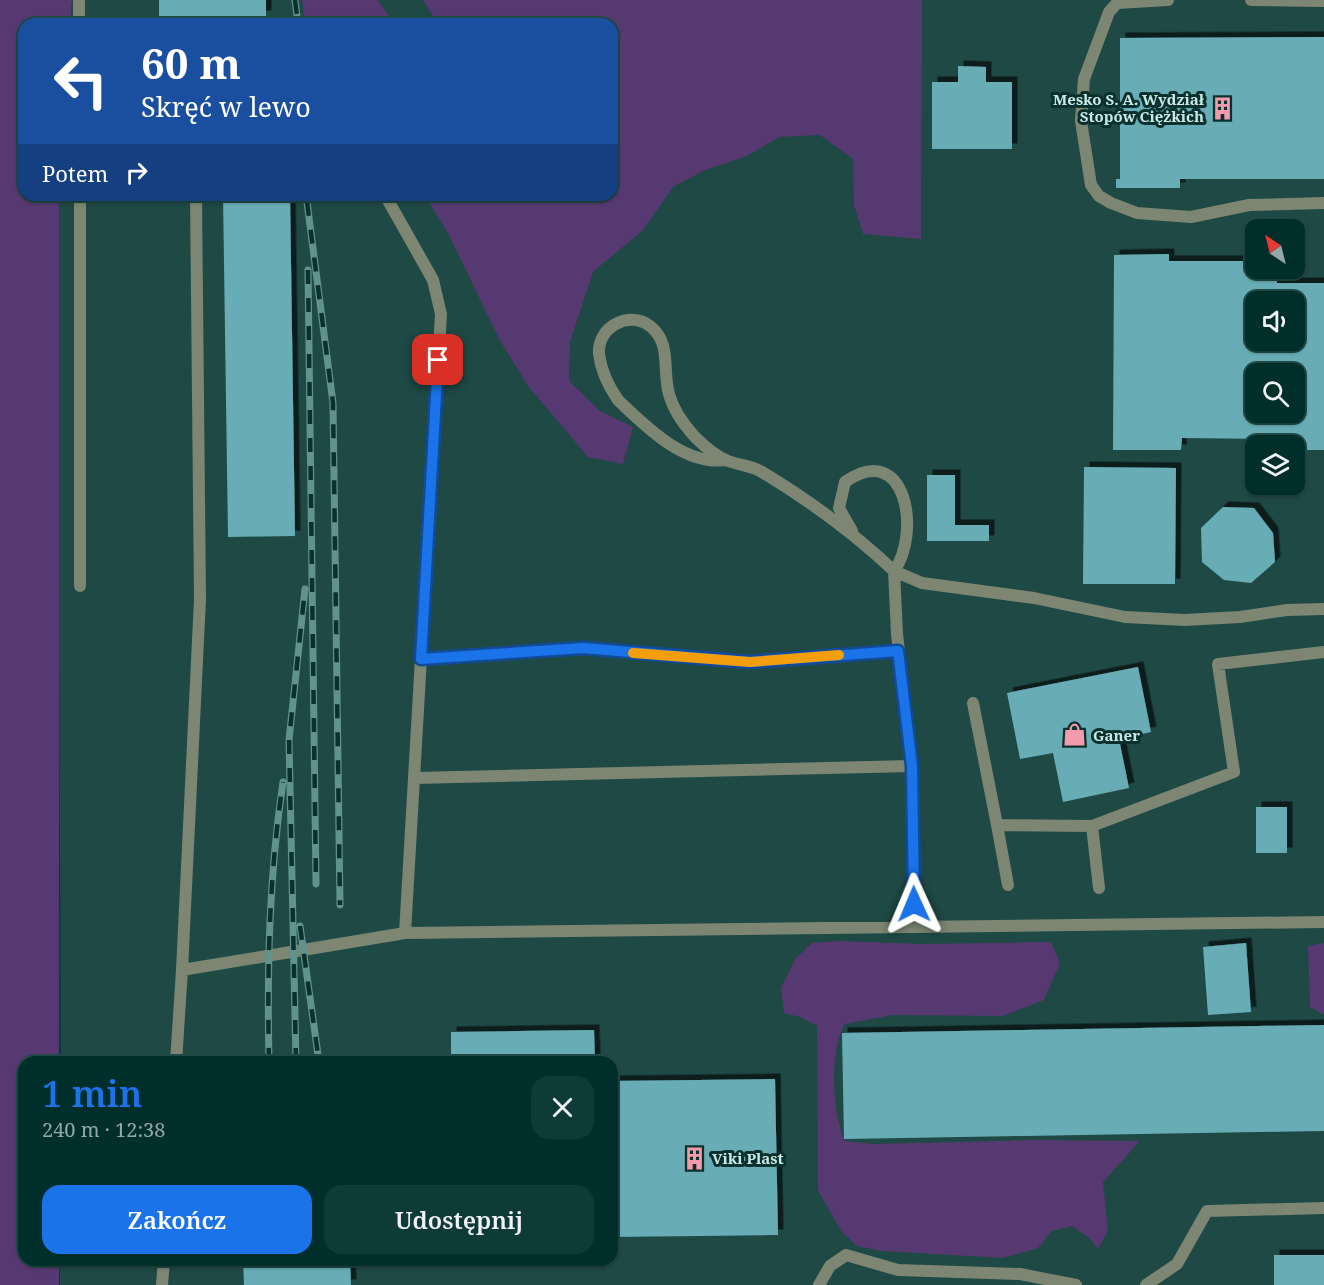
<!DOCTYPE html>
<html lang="pl">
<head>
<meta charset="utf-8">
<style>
  body { margin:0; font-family:"Noto Serif",serif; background:#0e3a37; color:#f1f3f6; height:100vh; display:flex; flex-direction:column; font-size:22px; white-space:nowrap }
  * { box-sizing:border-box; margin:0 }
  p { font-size:20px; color:#95a8a9 }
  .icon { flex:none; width:33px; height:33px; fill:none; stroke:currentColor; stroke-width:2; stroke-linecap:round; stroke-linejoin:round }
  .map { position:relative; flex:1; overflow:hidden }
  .side { position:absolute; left:18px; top:1056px; width:600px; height:210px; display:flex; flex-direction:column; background:#002e2b; border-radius:18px; box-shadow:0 2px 4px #0004,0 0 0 2px #224a47 }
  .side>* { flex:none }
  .guide { position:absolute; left:18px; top:18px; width:600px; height:183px; border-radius:18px; box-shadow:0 2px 4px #0004,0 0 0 2px #224a47; background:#1a4fa0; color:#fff; overflow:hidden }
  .needle { width:39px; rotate:325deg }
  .fabs { position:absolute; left:1245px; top:219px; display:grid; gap:12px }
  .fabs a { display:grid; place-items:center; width:60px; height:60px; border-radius:12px; background:#002e2b; box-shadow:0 2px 4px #0004,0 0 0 2px #224a47; font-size:30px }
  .pin { position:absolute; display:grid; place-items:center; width:51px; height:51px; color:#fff; margin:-26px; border-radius:12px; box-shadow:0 3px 9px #0006 }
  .me { position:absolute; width:66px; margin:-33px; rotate:359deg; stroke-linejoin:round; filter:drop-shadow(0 0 4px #0008) }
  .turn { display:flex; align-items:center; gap:21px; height:126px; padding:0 24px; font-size:27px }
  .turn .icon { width:78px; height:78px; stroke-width:2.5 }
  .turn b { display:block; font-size:42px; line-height:51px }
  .then { display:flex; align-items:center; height:57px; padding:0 24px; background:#0003; gap:12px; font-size:22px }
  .round { display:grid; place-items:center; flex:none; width:63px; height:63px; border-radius:18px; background:#0e3a37 }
  .head { display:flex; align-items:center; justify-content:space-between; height:102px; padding:0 24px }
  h1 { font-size:36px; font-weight:600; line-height:45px; color:#1a73e8 }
  .action { display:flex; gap:12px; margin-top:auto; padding:12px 24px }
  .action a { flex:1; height:69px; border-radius:18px; background:#1a73e8; color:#fff; font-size:24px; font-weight:600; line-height:69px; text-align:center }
  .action a+a { background:#0e3a37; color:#f1f3f6 }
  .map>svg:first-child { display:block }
</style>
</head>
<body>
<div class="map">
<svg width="1324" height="1285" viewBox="0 0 1324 1285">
  <defs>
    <filter id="shadow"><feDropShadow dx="5.5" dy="-5.5" stdDeviation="0" flood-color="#0009"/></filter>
  </defs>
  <rect width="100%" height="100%" fill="#003e39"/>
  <path fill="#1e4945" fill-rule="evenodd" d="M 72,0 L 1324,0 L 1324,1285 L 60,1285 L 60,1260 L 612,1260 L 612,1062 L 61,1062 L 57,219 L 59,195 L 612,195 L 612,24 L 70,24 ZM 1256,230 L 1294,230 L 1294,268 L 1256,268 ZM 1256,302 L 1294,302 L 1294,340 L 1256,340 ZM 1256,374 L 1294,374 L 1294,412 L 1256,412 ZM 1256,446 L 1294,446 L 1294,484 L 1256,484 Z"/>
  <path fill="#563970" d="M 0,0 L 72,0 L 70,24 L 24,24 L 24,195 L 59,195 L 59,1062 L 24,1062 L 24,1260 L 59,1260 L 59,1285 L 0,1285 Z
    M 302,0 L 378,0 L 394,24 L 305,24 Z
    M 423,0 L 922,0 L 921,239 L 863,234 L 854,205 L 853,159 L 820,135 L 779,137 L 747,156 L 705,170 L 673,187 L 643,230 L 593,272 L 570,342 L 569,381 L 600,411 L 633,427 L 623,464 L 588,457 L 528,386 L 499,339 L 449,235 L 425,195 L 612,195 L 612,24 L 438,24 Z
    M 840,941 L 922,944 L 1051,942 L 1060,963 L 1044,1000 L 1003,1016 L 893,1015 L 845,1024 C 829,1052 832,1112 845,1141 L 873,1144 L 1034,1140 L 1140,1141 L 1103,1182 L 1108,1231 L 1098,1249 L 1089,1238 L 1072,1226 L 1052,1231 L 1038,1248 L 1003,1258 L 882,1251 L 857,1246 L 841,1231 L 818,1190 L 817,1026 L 800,1017 L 784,1013 L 781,988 L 795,959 L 812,943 Z
    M 1324,943 L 1324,1015 L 1310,1007 L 1308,946 Z"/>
  <path fill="#67adb6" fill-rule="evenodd" filter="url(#shadow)" d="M 159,0 L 266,0 L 266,16 L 159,17 Z
    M 1324,37 L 1324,179 L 1180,179 L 1180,188 L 1116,188 L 1116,179 L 1120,179 L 1120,38 Z
    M 958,66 L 986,67 L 986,82 L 1012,82 L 1012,149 L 932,149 L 932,82 L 958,82 Z
    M 223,195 L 290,195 L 295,536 L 228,537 Z
    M 1169,254 L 1169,261 L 1256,261 L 1256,268 L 1277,268 L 1277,283 L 1324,283 L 1324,450 L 1294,450 L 1294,446 L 1275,446 L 1275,439 L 1182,438 L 1181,450 L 1113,450 L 1114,255 ZM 1256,302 L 1294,302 L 1294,340 L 1256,340 ZM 1256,374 L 1294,374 L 1294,412 L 1256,412 Z
    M 1084,467 L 1176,468 L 1175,584 L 1083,584 Z
    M 927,475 L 955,475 L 955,525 L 989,525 L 989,541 L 927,541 Z
    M 1223,507 L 1254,508 L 1273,533 L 1275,562 L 1251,583 L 1224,580 L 1202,562 L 1201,528 Z
    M 1138,667 L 1151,732 L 1119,739 L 1129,788 L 1063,802 L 1053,753 L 1020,759 L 1007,693 Z
    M 1256,807 L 1287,807 L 1287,853 L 1256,853 Z
    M 1246,943 L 1251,1012 L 1208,1015 L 1203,947 Z
    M 1324,1025 L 1324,1131 L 844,1139 L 842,1033 Z
    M 594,1030 L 595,1062 L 451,1062 L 451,1032 Z
    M 775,1079 L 778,1235 L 612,1237 L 612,1081 Z
    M 1274,1255 L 1324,1255 L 1324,1285 L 1274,1285 Z
    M 243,1260 L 350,1260 L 351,1285 L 244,1285 Z"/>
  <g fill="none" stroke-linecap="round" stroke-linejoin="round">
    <path stroke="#7d8672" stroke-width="12" d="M 79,0 L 79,24
      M 1168,0 L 1117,3 L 1109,12 L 1084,79 L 1081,121 L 1091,185 L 1099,196 L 1111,203 L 1137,213 L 1191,217 L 1249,205 L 1324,203
      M 1251,0 L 1324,1
      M 196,195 L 200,599 L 182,970 L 405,933
      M 385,195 L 433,280 L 441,314 L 405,933 L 1324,922
      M 726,460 C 685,466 646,427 618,400 C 609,387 601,370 599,354 C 597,327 629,310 650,326 C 672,343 662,370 669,394 C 673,409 684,425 695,437 C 704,446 715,456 728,461 C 739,465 752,466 762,472 C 810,501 854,533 894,571 L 897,634 L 912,766
      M 852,531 L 839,508 L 845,482 C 907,439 921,534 894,571 L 922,583 L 1034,598 L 1125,617 L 1185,620 L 1240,617 L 1287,610 L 1324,609
      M 80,586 L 80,195
      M 421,659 L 583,648 L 750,662 L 899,651
      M 973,703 L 997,825 L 1092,826
      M 414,778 L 912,766 L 914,927
      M 997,825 L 1008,885
      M 1099,888 L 1092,826 L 1234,772 L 1218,664 L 1324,652
      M 176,1062 L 182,970
      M 162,1285 L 164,1260
      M 819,1285 L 830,1266 L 846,1255 L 898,1270 L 1020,1274 L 1076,1285
      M 1146,1285 L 1177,1264 L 1207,1211 L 1324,1208"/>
    <defs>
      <path id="rail" d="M 295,0 L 298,24
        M 307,202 L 333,403 L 340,905
        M 308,270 L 316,884
        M 300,926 L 319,1062
        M 269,1062 C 267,967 269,876 283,782
        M 296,1062 L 289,740 L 305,589"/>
    </defs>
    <use href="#rail" stroke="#61928d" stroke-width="7"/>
    <use href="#rail" stroke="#0b312e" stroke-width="4.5" stroke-dasharray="14" stroke-linecap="butt"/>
  </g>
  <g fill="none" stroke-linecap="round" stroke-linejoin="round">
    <defs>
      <path id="route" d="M 438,360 L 421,659 L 583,648 L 750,662 L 898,651 L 912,766 L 914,904"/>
    </defs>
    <use href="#route" stroke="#114b97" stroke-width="15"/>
    <use href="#route" stroke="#1a73e8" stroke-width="10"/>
    <path stroke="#f59e0b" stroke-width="10" d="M 633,653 L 750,662 L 839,655"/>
  </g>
  <defs>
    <symbol id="building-bare" viewBox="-9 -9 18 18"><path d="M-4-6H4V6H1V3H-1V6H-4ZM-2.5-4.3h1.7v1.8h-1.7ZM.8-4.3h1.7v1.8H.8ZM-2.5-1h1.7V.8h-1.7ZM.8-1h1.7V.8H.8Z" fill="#f39aac" stroke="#0b312e" stroke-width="2.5" paint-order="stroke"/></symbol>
    <symbol id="shop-bare" viewBox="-9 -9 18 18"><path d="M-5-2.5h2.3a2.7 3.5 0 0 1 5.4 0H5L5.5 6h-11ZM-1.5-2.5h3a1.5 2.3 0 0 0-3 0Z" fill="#f39aac" stroke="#0b312e" stroke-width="2.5" paint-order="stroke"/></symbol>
  </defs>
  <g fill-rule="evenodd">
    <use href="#building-bare" x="1206" y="92" width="33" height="33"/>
    <use href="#shop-bare" x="1058" y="718" width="33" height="33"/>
    <use href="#building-bare" x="678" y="1142" width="33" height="33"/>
  </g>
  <g text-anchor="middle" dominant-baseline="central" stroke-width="6" stroke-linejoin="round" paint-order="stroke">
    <g font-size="15" font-weight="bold" fill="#c9ebe7" stroke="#0b312e" text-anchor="start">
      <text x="1204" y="99" text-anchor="end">Mesko S. A. Wydział<tspan x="1204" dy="17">Stopów Ciężkich</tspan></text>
      <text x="1093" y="735">Ganer</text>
      <text x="712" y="1158">Viki Plast</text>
    </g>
  </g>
</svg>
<div class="fabs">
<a><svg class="needle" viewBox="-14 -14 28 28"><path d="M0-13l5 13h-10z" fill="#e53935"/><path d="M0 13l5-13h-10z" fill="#95a8a9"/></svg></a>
<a><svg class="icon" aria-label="sound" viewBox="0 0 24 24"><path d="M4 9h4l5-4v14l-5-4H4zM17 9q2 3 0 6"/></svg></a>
<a><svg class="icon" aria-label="search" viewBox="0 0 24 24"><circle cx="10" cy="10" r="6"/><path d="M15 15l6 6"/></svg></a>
<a><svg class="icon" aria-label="layers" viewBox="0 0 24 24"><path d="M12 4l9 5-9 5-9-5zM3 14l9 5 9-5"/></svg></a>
</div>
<div class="pin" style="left:438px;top:360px;background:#d93025"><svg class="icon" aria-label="arrive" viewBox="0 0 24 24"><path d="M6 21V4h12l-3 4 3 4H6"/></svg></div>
<svg class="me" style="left:914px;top:904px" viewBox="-20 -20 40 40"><path d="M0-17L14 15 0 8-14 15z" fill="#1a73e8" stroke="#fff" stroke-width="4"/></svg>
<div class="guide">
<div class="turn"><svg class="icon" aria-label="left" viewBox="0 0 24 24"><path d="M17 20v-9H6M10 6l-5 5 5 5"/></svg><div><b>60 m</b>Skręć w lewo</div></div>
<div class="then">Potem<svg class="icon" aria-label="right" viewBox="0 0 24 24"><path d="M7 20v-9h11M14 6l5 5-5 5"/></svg></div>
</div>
<section class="side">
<div class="head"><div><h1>1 min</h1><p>240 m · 12:38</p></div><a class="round"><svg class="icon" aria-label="close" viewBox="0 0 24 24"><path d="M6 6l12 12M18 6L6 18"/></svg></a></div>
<div class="action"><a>Zakończ</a><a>Udostępnij</a></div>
</section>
</div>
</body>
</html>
